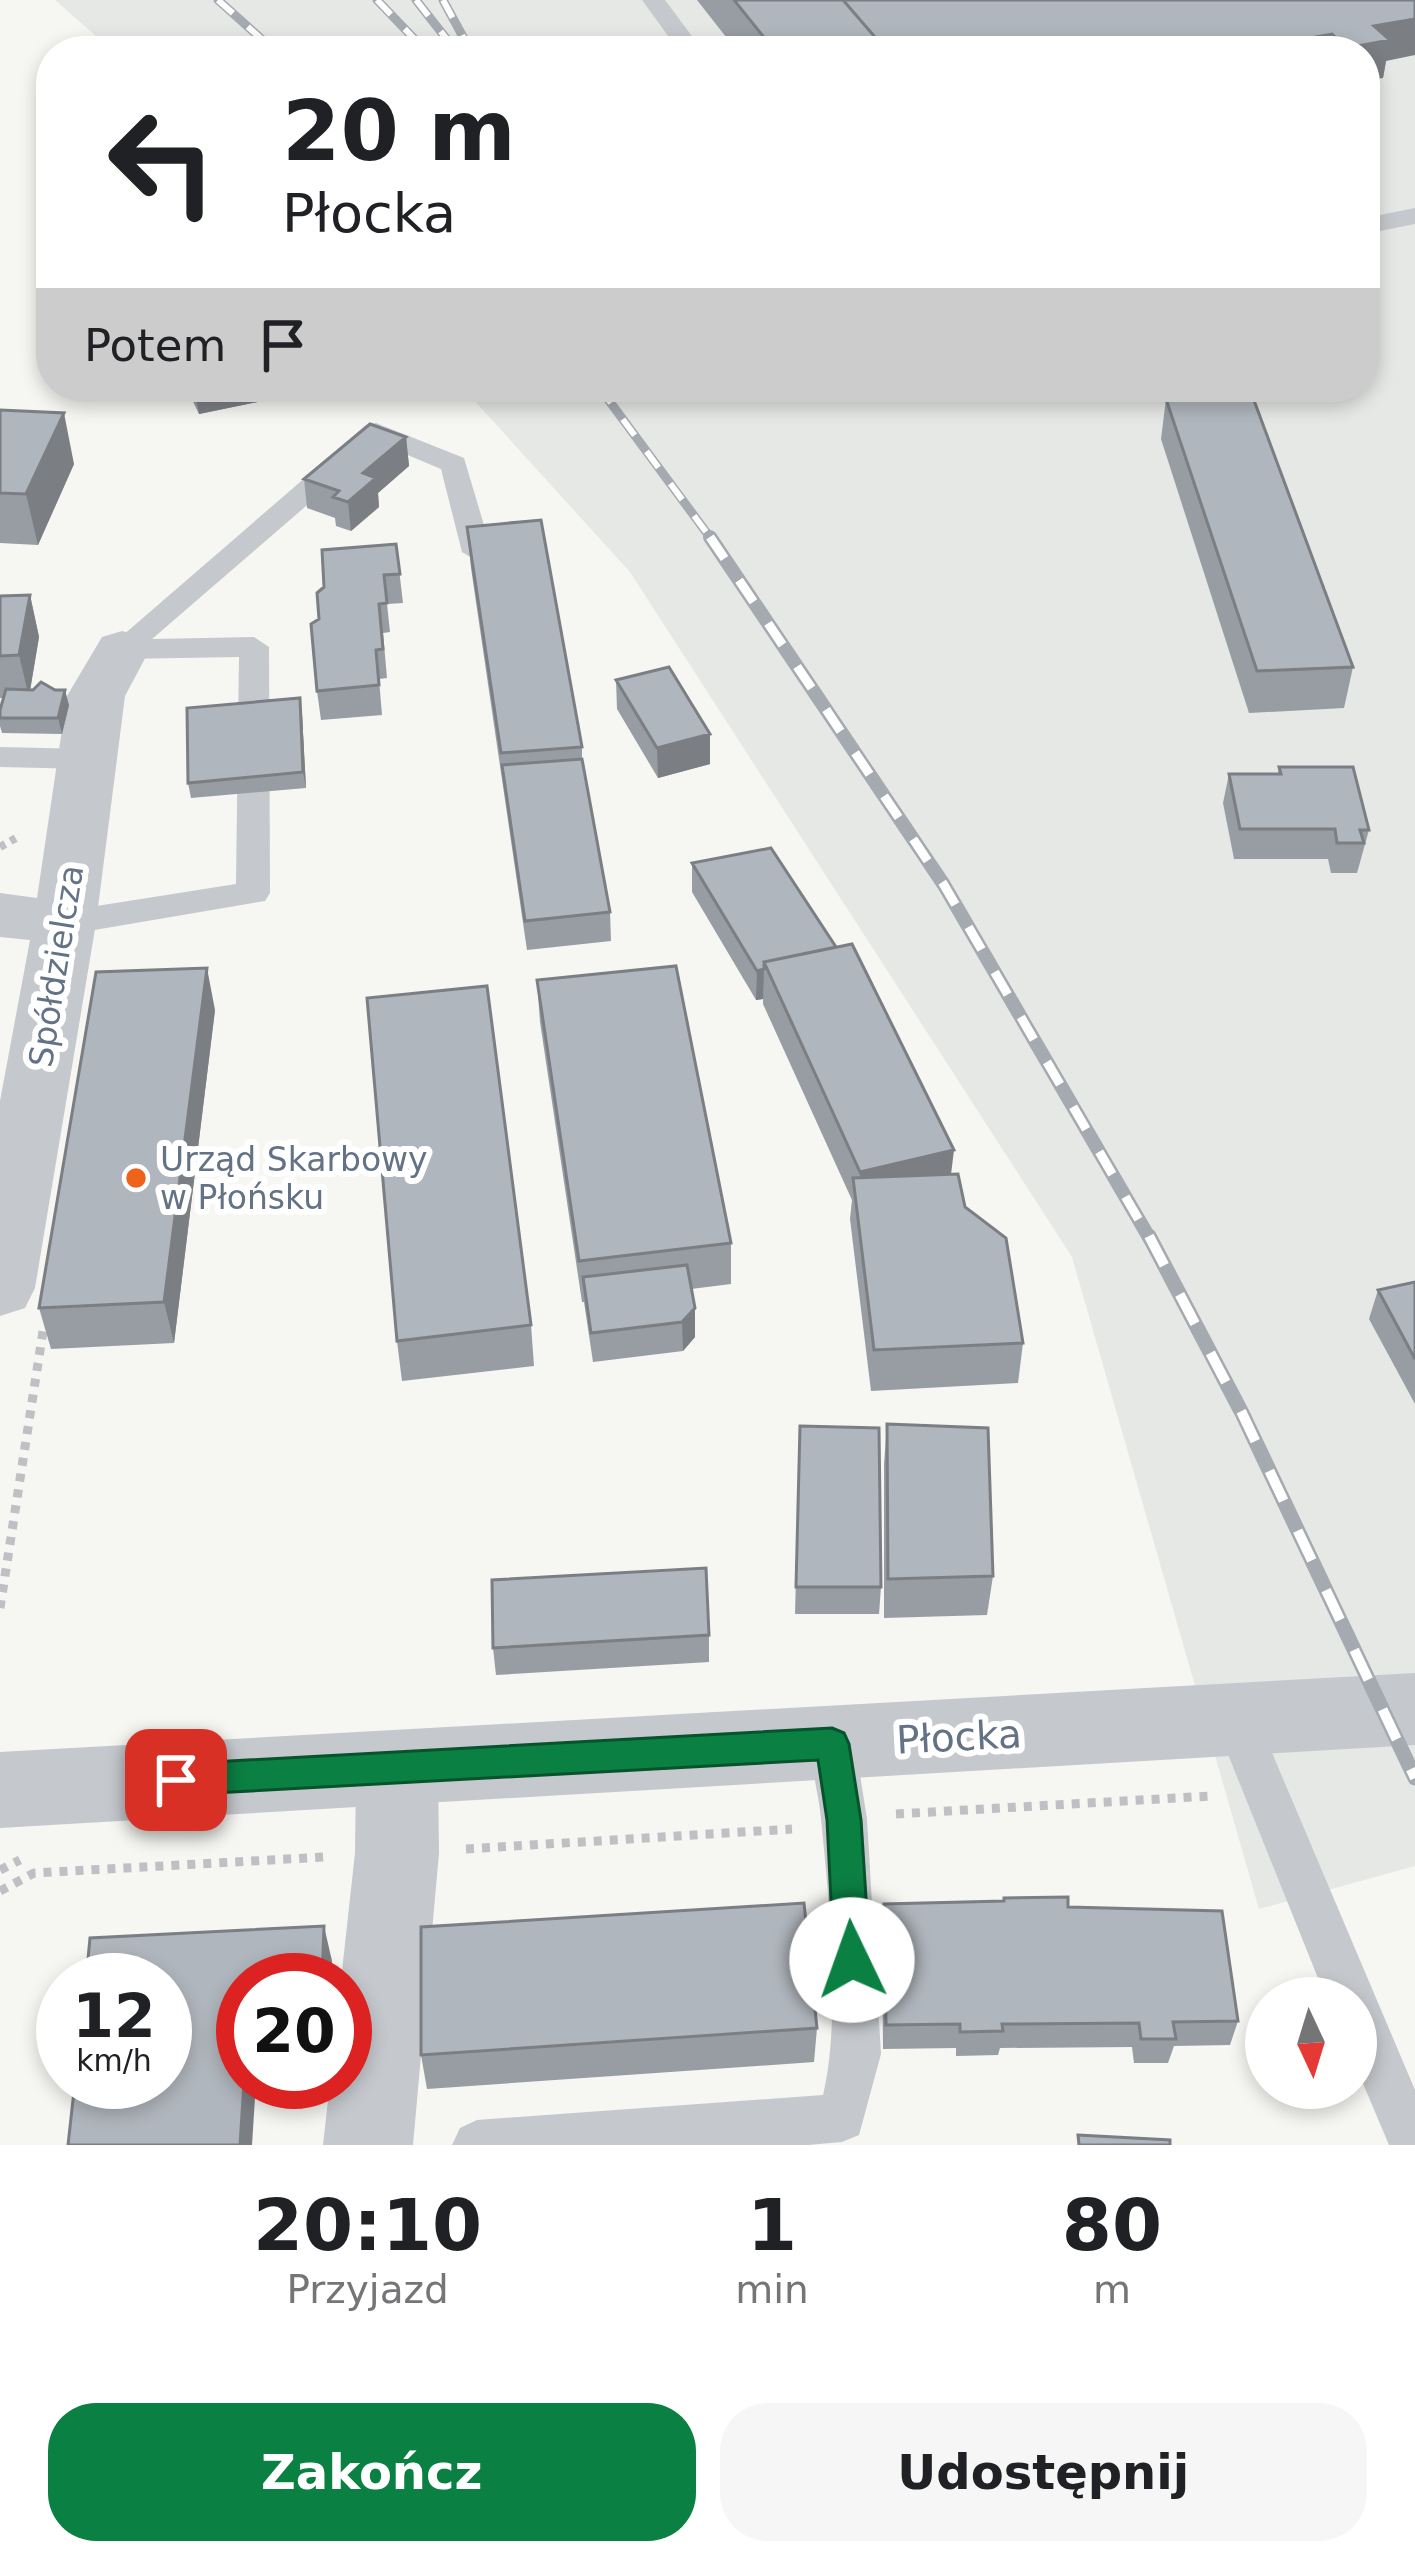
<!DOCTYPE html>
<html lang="pl">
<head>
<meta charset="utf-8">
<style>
  body { margin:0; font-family:"DejaVu Sans",sans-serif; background:#f6f6f6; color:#202124; height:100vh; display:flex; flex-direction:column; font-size:45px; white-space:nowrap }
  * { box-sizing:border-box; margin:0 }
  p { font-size:39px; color:#757577 }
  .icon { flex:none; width:66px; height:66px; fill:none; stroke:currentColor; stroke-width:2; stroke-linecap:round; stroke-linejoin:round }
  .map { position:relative; height:2145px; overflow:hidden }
  .sheet { display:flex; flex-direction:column; background:#fff; flex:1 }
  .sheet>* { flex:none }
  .hud { position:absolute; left:36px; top:36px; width:1344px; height:366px; border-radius:48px; box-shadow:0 6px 18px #0003; background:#fff; color:#202124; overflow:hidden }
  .needle { width:78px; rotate:176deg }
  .buttons { position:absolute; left:1245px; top:1977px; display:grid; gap:24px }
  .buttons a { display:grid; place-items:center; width:132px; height:132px; border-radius:50%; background:#fff; box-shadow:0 6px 18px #0003; font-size:60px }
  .speed { position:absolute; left:36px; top:1953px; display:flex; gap:24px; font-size:60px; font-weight:700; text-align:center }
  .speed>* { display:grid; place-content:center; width:156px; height:156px; border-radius:50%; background:#fff; box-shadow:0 6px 18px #0003; line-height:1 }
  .speed small { font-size:30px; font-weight:400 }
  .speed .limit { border:18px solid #d22; background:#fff; color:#111 }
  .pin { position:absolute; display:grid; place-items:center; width:102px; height:102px; color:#fff; margin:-51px; border-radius:24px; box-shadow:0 6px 18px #0006 }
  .me { position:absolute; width:132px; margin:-66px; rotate:357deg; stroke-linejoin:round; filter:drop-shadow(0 0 9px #0008) }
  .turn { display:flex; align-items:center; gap:42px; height:252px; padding:0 48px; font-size:54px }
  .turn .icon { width:156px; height:156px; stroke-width:2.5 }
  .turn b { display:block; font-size:84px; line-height:102px }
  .then { display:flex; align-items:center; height:114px; padding:0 48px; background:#0003; gap:24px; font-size:45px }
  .eta { display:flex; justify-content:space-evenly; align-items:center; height:204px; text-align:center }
  .eta b { font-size:72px; font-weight:700; line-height:84px }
  .action { display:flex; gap:24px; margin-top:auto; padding:24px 48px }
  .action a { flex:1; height:138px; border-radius:48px; background:#0b8043; color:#fff; font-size:48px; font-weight:700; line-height:138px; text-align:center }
  .action a+a { background:#f6f6f6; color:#202124 }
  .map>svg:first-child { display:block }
</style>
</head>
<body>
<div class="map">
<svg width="1415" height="2145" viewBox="0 0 1415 2145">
  <rect width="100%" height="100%" fill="#f6f6f2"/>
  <path fill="#e6e8e6" d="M 55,0 L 1415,0 L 1415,1866 L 1259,1909 L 1072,1257 L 630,572 L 462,387 L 1365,387 L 1365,51 L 113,51 Z"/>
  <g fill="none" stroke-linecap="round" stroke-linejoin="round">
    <path stroke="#bfc0c3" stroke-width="8" stroke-dasharray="6 6" stroke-linecap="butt" d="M 0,847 L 16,838"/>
    <path stroke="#bfc0c3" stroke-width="9" stroke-dasharray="8 8" stroke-linecap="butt" d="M 0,1608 L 43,1331
      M 896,1814 L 1211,1796
      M 466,1849 L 792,1829
      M 0,1870 L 20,1860
      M 0,1891 L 34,1873 L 325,1857"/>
    <path fill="#c5c8cc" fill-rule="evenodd" d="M 642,0 L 665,0 L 703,51 L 679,51 Z
      M 1415,208 L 1415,224 L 1365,234 L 1365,218 Z
      M 376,423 L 464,458 L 492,552 L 477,561 L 462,552 L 441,469 L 379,443 L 152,639 L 254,637 L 269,647 L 270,893 L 265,901 L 65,935 L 53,931 L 48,923 L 53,915 L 65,911 L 236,884 L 239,657 L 122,659 L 107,649 L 366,425 Z
      M 0,747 L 87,749 L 98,752 L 103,759 L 98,766 L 87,769 L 0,767 Z
      M 1237,1702 L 1253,1708 L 1415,2090 L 1415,2145 L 1389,2145 L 1356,2067 L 1356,1998 L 1326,1998 L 1215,1722 L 1221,1708 Z
      M 833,1723 L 849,1729 L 855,1743 L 867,1819 L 881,2054 L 859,2135 L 842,2142 L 808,2145 L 452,2145 L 460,2128 L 477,2120 L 823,2095 C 841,2022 829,1897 821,1819 C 819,1790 805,1756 817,1729 Z"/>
    <path fill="#c5c8cc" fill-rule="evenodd" d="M 122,631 L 142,637 L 150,649 L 125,696 L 96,923 L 35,1288 L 25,1308 L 0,1316 L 0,1101 L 30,940 L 0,937 L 0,893 L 37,898 L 67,696 L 102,637 Z
      M 397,1731 L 426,1742 L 438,1768 L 439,1853 L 413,2145 L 323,2145 L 330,2082 L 345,2082 L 345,1980 L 341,1980 L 355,1853 L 356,1768 L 368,1742 Z"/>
    <path fill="#c5c8cc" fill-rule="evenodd" d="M 1415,1673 L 1415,1745 L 0,1828 L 0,1752 Z"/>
    <defs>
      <path id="rail-far2" d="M 218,0 L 275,51
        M 377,0 L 426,51
        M 416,0 L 456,51
        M 443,0 L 468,46
        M 599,387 L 712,540"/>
      <path id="rail-far1" d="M 710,537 L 944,885 L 1150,1239"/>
      <path id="rail" d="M 1149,1236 L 1242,1413 L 1415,1778"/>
    </defs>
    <use href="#rail-far2" stroke="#a5aab1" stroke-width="9"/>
    <use href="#rail-far1" stroke="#a5aab1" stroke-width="14"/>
    <use href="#rail" stroke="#a5aab1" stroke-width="15"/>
    <use href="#rail-far2" stroke="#fff" stroke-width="6" stroke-dasharray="20" stroke-linecap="butt"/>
    <use href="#rail-far1" stroke="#fff" stroke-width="9" stroke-dasharray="26" stroke-linecap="butt"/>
    <use href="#rail" stroke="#fff" stroke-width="10" stroke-dasharray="33" stroke-linecap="butt"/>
  </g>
  <path fill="#979da3" d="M 697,0 L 1415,0 L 1386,61 L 1383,78 L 1365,51 L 737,51 Z
    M 186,387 L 319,387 L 320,389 L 199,414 Z
    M 1166,399 L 1353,667 L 1344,708 L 1249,713 L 1161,439 Z
    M 0,410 L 74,464 L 38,545 L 0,543 Z
    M 406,437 L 409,466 L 378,493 L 379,507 L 351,531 L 336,526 L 335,518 L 307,508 L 304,479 Z
    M 467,527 L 582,747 L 582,759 L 610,912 L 611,941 L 527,950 L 471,568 Z
    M 396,544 L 403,603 L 387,604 L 390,632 L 383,633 L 387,678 L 379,679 L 382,715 L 321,720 L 317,691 L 319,619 Z
    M 30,595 L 39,637 L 30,690 L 69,705 L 62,734 L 2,733 L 0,726 L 0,710 L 4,698 L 0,698 L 0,596 Z
    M 616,680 L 710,764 L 658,778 L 617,709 Z
    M 302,714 L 306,788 L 191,798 L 188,783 Z
    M 1279,767 L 1369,830 L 1357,873 L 1331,873 L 1328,859 L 1234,859 L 1223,803 L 1229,774 L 1278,774 Z
    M 692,863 L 951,1174 L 1023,1343 L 1018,1383 L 871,1391 L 850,1219 L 852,1200 L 763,1004 L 763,999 L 756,1000 L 692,892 Z
    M 537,980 L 731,1243 L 731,1284 L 691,1289 L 695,1337 L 683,1351 L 593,1362 L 584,1302 L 582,1302 L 540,1022 Z
    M 215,1010 L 174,1343 L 51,1349 L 39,1308 Z
    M 1415,1282 L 1415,1404 L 1369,1319 L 1378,1290 Z
    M 531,1325 L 534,1366 L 402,1381 L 397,1341 Z
    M 887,1424 L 993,1576 L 987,1615 L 884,1618 L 884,1464 Z
    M 800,1426 L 881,1587 L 879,1614 L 795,1614 Z
    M 709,1635 L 709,1662 L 496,1675 L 493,1648 Z
    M 884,1904 L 1068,1907 L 1238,2021 L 1230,2045 L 1174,2046 L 1168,2063 L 1134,2063 L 1132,2047 L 1000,2048 L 998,2055 L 956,2056 L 956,2048 L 883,2049 L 882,1929 Z
    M 817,2028 L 814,2062 L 427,2089 L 421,2055 Z"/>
  <path fill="#7b7f84" d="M 1415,19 L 1415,55 L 1386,61 L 1383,78 L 1365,81 L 1365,51 L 1347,51 L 1347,48 L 1374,26 Z
    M 1332,34 L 1329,51 L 1236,51 Z
    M 194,387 L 319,387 L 320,389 L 199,414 Z
    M 64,413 L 74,464 L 38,545 L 26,494 Z
    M 406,437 L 409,466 L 378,493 L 379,507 L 351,531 L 348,502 L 363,473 Z
    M 30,595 L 39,637 L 29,697 L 19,655 Z
    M 65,690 L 69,705 L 62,734 L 58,718 Z
    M 300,698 L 302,714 L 306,788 L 303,772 Z
    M 710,734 L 710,764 L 658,778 L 657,748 Z
    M 207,968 L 215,1010 L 174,1343 L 164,1302 Z
    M 764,969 L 763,999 L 756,1000 L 757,971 Z
    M 954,1150 L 949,1191 L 857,1214 L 860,1172 Z
    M 695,1308 L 695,1337 L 683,1351 L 682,1322 Z
    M 324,1926 L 332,1961 L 331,1980 L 322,1980 Z
    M 244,2082 L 256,2082 L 252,2145 L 240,2145 Z"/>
  <path fill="#b0b6bd" stroke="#7b7f84" stroke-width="3" d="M 734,0 L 843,0 L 887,51 L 775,51 Z
    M 843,0 L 1415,0 L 1415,19 L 1374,26 L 1390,40 L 1347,48 L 1332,34 L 1236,51 L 887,51 Z
    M 1252,395 L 1353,667 L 1257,671 L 1166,399 Z
    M 0,410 L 64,413 L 26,494 L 0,493 Z
    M 370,424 L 406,437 L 363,473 L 376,478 L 348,502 L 333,497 L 339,491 L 304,479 Z
    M 541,520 L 582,747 L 501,753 L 467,527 Z
    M 396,544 L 400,574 L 384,575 L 387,603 L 379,604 L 383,649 L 376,650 L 379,685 L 317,691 L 311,624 L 319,619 L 317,593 L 324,587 L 322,550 Z
    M 30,595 L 19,655 L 0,656 L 0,596 Z
    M 669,667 L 710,734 L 657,748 L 616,680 Z
    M 41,682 L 55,690 L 65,690 L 58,718 L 0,718 L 0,710 L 6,689 L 33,690 Z
    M 300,698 L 303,772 L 188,783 L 187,708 Z
    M 582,759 L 610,912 L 525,921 L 502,765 Z
    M 1279,767 L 1353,767 L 1369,830 L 1360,830 L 1364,843 L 1337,843 L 1335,829 L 1240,829 L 1229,774 L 1281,774 Z
    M 771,848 L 836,947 L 764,962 L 764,969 L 757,971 L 692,863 Z
    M 852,944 L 954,1150 L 860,1172 L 764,962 Z
    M 676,966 L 731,1243 L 579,1261 L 537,980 Z
    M 207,968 L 164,1302 L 39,1308 L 96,972 Z
    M 487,986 L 531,1325 L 397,1341 L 367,998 Z
    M 958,1174 L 965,1207 L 1006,1238 L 1023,1343 L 874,1350 L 853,1178 Z
    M 687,1265 L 695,1308 L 682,1322 L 591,1333 L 583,1277 Z
    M 1415,1282 L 1415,1359 L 1378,1290 Z
    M 887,1424 L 988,1428 L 993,1576 L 888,1579 Z
    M 800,1426 L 879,1428 L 881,1587 L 796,1587 Z
    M 706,1568 L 709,1635 L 493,1648 L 492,1580 Z
    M 1068,1897 L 1068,1907 L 1222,1911 L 1238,2021 L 1173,2022 L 1176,2039 L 1141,2039 L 1139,2023 L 1002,2024 L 1003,2031 L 960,2032 L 960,2024 L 886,2025 L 884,1904 L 1004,1901 L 1004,1898 Z
    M 804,1903 L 817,2028 L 421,2055 L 421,1927 Z
    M 324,1926 L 322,1980 L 243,1980 L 244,2082 L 240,2145 L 68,2145 L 75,2082 L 165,2082 L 165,1980 L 86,1980 L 90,1938 Z
    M 1078,2135 L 1170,2140 L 1170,2145 L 1079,2145 Z"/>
  <path fill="#0b8043" stroke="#07532c" stroke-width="3" d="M 832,1728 L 844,1733 L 849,1744 L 861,1820 L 870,1960 L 864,1972 L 852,1977 L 839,1972 L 834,1960 L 827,1820 L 818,1760 L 176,1795 L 164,1791 L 159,1780 L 164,1769 L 176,1764 Z"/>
  <circle fill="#ee621a" stroke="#fff" stroke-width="4.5" cx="136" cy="1178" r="12"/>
  <g text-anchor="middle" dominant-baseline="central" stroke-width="12" stroke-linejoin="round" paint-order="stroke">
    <g font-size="33" fill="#637285" stroke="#fff">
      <text transform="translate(56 966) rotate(-81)">Spółdzielcza</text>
    </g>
    <g font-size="33" fill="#637285" stroke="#fff" text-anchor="start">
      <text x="160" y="1159">Urząd Skarbowy<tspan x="160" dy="38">w Płońsku</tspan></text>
    </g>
    <g font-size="39" fill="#637285" stroke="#fff">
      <text transform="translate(959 1737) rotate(-3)">Płocka</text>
    </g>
  </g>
</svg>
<div class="buttons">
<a><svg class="needle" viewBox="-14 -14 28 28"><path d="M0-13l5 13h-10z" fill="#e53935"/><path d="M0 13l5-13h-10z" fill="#757577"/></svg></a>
</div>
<div class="speed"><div>12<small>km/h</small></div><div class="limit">20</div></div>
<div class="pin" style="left:176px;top:1780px;background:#d93025"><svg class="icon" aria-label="arrive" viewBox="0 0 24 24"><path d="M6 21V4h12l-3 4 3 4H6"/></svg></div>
<svg class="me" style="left:852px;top:1960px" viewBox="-20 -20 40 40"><circle r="19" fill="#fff"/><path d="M0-13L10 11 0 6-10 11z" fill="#0b8043"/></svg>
<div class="hud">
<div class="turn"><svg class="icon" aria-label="left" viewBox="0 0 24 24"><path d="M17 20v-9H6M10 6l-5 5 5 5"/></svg><div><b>20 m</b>Płocka</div></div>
<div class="then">Potem<svg class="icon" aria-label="arrive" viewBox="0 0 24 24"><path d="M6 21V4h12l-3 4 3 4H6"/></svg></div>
</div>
</div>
<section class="sheet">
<div class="eta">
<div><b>20:10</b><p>Przyjazd</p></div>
<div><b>1</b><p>min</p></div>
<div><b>80</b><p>m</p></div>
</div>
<div class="action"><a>Zakończ</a><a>Udostępnij</a></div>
</section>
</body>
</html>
